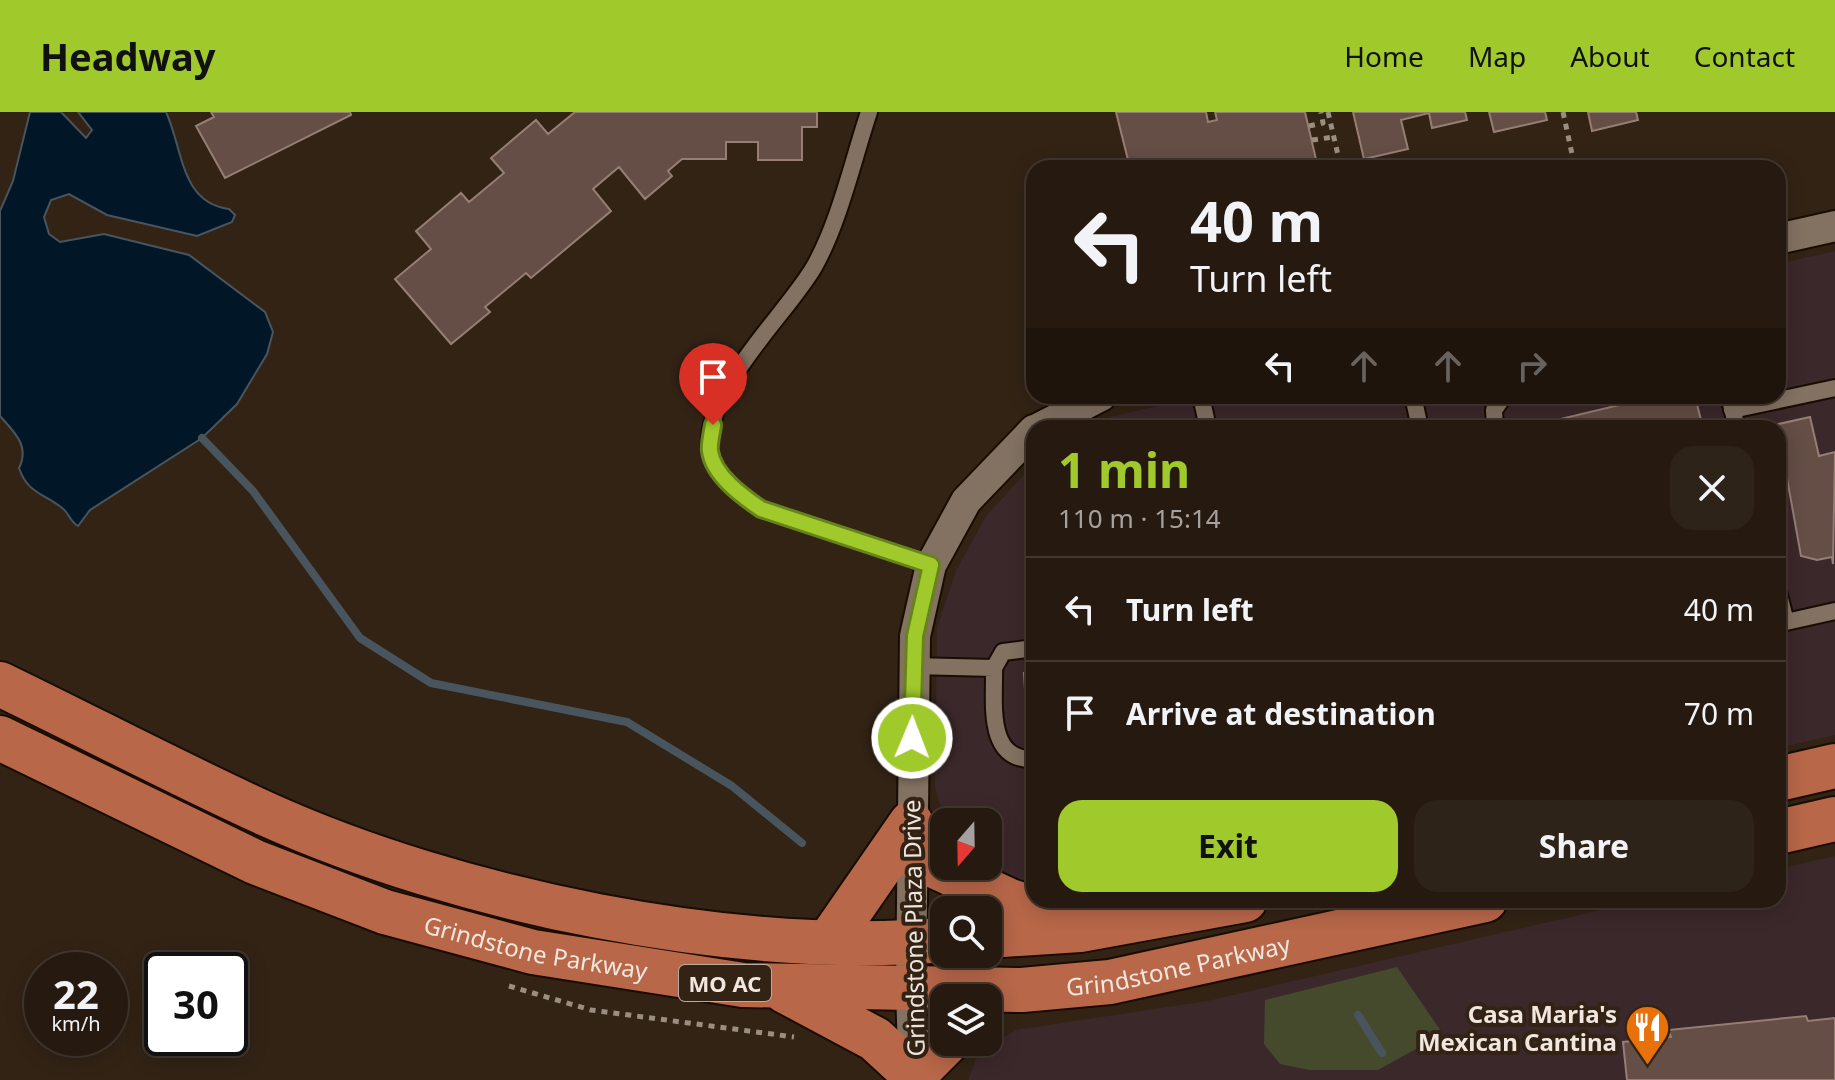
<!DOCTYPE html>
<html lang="en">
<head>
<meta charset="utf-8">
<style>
  body { margin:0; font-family:"Noto Sans",sans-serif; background:#2e2319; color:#f1f3f6; height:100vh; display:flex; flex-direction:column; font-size:30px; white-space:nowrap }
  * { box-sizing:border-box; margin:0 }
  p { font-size:26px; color:#a4a19f }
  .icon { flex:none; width:44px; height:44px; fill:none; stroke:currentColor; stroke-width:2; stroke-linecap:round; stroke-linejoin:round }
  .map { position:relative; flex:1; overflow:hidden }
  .drawer { position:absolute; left:1026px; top:308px; width:760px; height:488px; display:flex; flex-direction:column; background:#261a10; border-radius:24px; box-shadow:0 4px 20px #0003,0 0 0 2px #423830 }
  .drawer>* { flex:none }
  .top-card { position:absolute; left:1026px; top:48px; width:760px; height:244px; border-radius:24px; box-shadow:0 4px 20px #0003,0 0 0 2px #423830; background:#261a10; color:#f1f3f6; overflow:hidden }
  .needle { width:52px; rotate:200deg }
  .controls { position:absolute; left:930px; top:696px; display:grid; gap:16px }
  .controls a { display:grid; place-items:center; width:72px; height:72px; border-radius:16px; background:#261a10; box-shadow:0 4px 20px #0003,0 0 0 2px #423830; font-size:40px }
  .speed { position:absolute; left:24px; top:840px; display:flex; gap:16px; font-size:40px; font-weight:700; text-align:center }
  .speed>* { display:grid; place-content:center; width:104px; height:104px; border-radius:50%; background:#261a10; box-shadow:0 4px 20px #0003,0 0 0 2px #423830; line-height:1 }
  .speed small { font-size:20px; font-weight:400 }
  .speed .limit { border:4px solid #111; border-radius:12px; background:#fff; color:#111 }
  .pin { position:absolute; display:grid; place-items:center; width:68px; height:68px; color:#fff; margin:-82px -34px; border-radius:50% 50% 50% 0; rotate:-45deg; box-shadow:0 0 8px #0007 }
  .pin .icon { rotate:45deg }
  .me { position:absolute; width:88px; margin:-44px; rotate:1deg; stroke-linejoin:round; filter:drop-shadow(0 0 6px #0008) }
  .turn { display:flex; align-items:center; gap:28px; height:168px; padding:0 32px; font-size:36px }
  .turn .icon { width:104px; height:104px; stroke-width:2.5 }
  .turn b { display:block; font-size:56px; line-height:68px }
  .lanes { display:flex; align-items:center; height:76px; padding:0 32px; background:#0003; justify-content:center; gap:40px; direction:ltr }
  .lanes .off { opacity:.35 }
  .round { display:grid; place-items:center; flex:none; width:84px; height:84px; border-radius:24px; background:#2e2319 }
  .summary { display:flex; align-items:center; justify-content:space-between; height:136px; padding:0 32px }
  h1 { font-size:48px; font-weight:700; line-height:60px; color:#a0c92b }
  .action { display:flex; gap:16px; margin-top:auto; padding:16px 32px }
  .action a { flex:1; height:92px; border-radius:24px; background:#a0c92b; color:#111; font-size:32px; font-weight:700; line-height:92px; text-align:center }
  .action a+a { background:#2e2319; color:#f1f3f6 }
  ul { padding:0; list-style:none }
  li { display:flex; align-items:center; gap:24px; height:104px; padding:0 32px; border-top:2px solid #423830 }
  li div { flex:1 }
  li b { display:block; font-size:30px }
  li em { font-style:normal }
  header { display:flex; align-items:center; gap:48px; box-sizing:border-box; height:112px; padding:0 40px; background:#a0c92b; color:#111 }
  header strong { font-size:38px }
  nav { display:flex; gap:44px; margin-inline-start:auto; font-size:28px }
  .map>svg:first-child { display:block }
</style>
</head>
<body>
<header>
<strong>Headway</strong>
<nav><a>Home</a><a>Map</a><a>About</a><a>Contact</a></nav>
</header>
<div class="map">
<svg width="1835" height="968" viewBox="0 0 1835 968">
  <rect width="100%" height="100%" fill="#322315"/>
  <path fill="#3b282b" d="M 1835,139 L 1835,623 L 1778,636 L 1778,316 L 1089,316 L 1110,305 L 1201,284 L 1778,284 L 1778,152 Z
    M 1034,352 L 1034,778 L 975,754 L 988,754 L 988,710 L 945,710 L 935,675 L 937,515 L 956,459 L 986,404 Z
    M 1835,744 L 1835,968 L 968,968 L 979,940 L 1016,918 L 1207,889 L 1644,788 L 1778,788 L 1778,757 Z"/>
  <path fill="#464a2d" d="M 1397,855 L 1443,922 L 1378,958 L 1309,958 L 1280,952 L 1264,932 L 1265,888 Z"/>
  <path fill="#011727" stroke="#49555e" stroke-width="2" d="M 30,0 L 61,0 L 86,26 L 92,18 L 78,0 L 166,0 C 183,36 180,91 229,97 L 235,103 L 232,110 L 197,124 L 107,103 L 69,82 L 51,88 L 44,105 L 49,122 L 60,130 L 104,122 L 189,143 L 265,200 L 273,220 L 267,242 L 237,292 L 202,326 L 90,398 L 78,414 C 69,409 69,400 61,395 C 42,381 27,380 19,356 C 30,334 15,321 0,304 L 0,99 L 13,69 Z"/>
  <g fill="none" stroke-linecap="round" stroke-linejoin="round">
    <path stroke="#49555e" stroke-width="8" d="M 202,326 L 253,379 L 360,526 L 431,571 L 627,610 L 732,674 L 802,731
      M 1358,903 L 1382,941"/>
  </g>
  <path fill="#644e46" stroke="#967e75" stroke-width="2" d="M 211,0 L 350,0 L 351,3 L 225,66 L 196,14 L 214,5 Z
    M 575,0 L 817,0 L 817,15 L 802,15 L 802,48 L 758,48 L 758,30 L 726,30 L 726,47 L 682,47 L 668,59 L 672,64 L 645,87 L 619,55 L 593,77 L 611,99 L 531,166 L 526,161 L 485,195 L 490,200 L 451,232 L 395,167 L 431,137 L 416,119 L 461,81 L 469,90 L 504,61 L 491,46 L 536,8 L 548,22 Z
    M 1116,0 L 1206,0 L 1208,10 L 1217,8 L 1215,0 L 1305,0 L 1318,56 L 1130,56 Z
    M 1353,0 L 1465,0 L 1467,8 L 1432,16 L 1429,1 L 1401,8 L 1408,37 L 1364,47 Z
    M 1489,0 L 1545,0 L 1547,8 L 1494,20 Z
    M 1588,0 L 1636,0 L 1638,8 L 1592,19 Z
    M 1657,284 L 1695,284 L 1703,316 L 1523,316 Z
    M 1810,305 L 1819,344 L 1835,340 L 1833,452 L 1832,445 L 1817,448 L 1801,444 L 1778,316 L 1774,313 Z
    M 1034,560 L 1034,627 L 1028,627 L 1024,561 Z
    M 1806,904 L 1808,909 L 1835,906 L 1835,968 L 1627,968 L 1623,930 L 1671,925 L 1668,918 Z"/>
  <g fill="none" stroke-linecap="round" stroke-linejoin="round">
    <defs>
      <path id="lane" d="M 869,0 C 853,48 839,111 814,155 C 784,206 704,276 710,338 C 712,363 742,384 761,397 L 931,453
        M 1201,284 L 1208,316
        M 1413,284 L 1420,316
        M 1729,284 L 1737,316
        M 1732,298 L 1835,276
        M 1495,316 L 1494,298 L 1504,284
        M 1778,479 L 1786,510 L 1835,499
        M 913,554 L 994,556 C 995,589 985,649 1034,647
        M 994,556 L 1003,540 L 1034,536"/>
      <path id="street" d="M 1778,127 L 1835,114
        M 1039,316 L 1101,284
        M 914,968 L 911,878 L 915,524 L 931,453 L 966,389 L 1034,318"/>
      <g id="primary">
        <path d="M 0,572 C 89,615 176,661 266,702 C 459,789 732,845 944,828"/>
        <path id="s1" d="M 0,626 L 255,750 L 385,800 L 533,840 L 743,873 L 1022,878 L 1110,870 L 1485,788"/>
        <path d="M 1778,667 L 1835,654"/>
        <path d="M 1778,720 L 1835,707"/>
        <path d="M 911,743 L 1010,789 L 1076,810"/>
        <path d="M 988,824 L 1080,818 L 1245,788"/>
        <path d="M 830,828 L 911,711"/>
        <path d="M 785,879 L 875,927 L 914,963 L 947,930"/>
      </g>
    </defs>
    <use href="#lane" stroke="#190c02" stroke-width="20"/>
    <use href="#street" stroke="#190c02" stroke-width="34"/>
    <use href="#primary" stroke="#190c02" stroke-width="48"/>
    <path stroke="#9a8e82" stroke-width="5" stroke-dasharray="6 6" stroke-linecap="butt" d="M 1328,0 L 1341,56
      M 1563,0 L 1575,56
      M 1309,14 L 1323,11 L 1321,0
      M 1312,28 L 1334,25
      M 509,874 L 591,898 L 794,925"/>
    <use href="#lane" stroke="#837262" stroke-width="16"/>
    <use href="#street" stroke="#837262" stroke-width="30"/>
    <use href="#primary" stroke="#b86749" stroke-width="44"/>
  </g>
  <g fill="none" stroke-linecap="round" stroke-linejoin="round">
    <defs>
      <path id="route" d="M 713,313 C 712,321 709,331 710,339 C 713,363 742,384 761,397 L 931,453 L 915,524 L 912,626"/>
    </defs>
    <use href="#route" stroke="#68831c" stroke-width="20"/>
    <use href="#route" stroke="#a0c92b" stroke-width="14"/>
  </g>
  <defs>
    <symbol id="restaurant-pin" viewBox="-11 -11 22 30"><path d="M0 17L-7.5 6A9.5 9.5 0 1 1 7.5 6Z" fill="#e8710a" stroke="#322315"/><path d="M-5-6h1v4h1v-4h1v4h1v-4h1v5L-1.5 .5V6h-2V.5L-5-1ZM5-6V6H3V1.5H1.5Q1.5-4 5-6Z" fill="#fff"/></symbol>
  </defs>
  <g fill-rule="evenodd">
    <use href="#restaurant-pin" x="1622" y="890" width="51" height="69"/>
  </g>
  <g text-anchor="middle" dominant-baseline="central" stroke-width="8" stroke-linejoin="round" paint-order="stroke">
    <rect fill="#322315" stroke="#b8aca2" stroke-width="2" x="679" y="853" width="92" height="36" rx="6"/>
    <g font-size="22" font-weight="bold" fill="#f1e7de">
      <text x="725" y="871">MO AC</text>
    </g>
    <g font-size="24" fill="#f1e7de" stroke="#322315">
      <text transform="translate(913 816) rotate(-91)">Grindstone Plaza Drive</text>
      <text stroke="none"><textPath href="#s1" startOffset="578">Grindstone Parkway</textPath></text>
      <text stroke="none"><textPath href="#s1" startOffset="1226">Grindstone Parkway</textPath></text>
    </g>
    <g font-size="24" font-weight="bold" fill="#f1e7de" stroke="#322315" text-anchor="end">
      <text x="1617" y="901">Casa Maria's<tspan x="1617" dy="28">Mexican Cantina</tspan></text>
    </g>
  </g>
</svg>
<div class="controls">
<a><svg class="needle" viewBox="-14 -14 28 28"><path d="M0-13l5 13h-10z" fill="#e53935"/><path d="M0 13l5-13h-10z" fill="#a4a19f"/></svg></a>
<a><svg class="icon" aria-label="search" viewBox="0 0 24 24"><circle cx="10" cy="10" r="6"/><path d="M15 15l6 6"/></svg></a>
<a><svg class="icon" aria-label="layers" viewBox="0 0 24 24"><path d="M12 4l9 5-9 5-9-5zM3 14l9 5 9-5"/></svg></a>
</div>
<div class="speed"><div>22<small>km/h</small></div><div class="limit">30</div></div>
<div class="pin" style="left:713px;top:313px;background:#d93025"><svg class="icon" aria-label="arrive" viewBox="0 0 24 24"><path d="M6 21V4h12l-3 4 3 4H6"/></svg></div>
<svg class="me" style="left:912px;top:626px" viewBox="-20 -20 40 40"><circle r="17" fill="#a0c92b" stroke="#fff" stroke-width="3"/><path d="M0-11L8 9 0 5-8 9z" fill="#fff"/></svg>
<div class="top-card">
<div class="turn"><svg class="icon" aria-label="left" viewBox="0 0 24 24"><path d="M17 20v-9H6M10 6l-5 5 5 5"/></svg><div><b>40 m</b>Turn left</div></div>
<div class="lanes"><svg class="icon" aria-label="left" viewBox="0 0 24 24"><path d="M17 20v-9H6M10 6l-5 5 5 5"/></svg><svg class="icon off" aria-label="ahead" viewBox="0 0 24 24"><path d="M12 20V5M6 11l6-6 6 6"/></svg><svg class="icon off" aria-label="ahead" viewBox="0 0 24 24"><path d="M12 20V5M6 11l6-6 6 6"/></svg><svg class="icon off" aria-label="right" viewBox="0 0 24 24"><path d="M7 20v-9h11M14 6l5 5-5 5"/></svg></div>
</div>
<section class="drawer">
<div class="summary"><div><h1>1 min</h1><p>110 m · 15:14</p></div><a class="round"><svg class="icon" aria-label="close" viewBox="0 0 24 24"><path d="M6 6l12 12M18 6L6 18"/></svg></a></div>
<ul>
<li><svg class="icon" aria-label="left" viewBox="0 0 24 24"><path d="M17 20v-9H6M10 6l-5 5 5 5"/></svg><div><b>Turn left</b></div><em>40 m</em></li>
<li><svg class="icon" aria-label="arrive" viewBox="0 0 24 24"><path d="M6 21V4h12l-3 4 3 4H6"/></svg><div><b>Arrive at destination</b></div><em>70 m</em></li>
</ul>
<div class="action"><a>Exit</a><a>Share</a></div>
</section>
</div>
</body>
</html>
